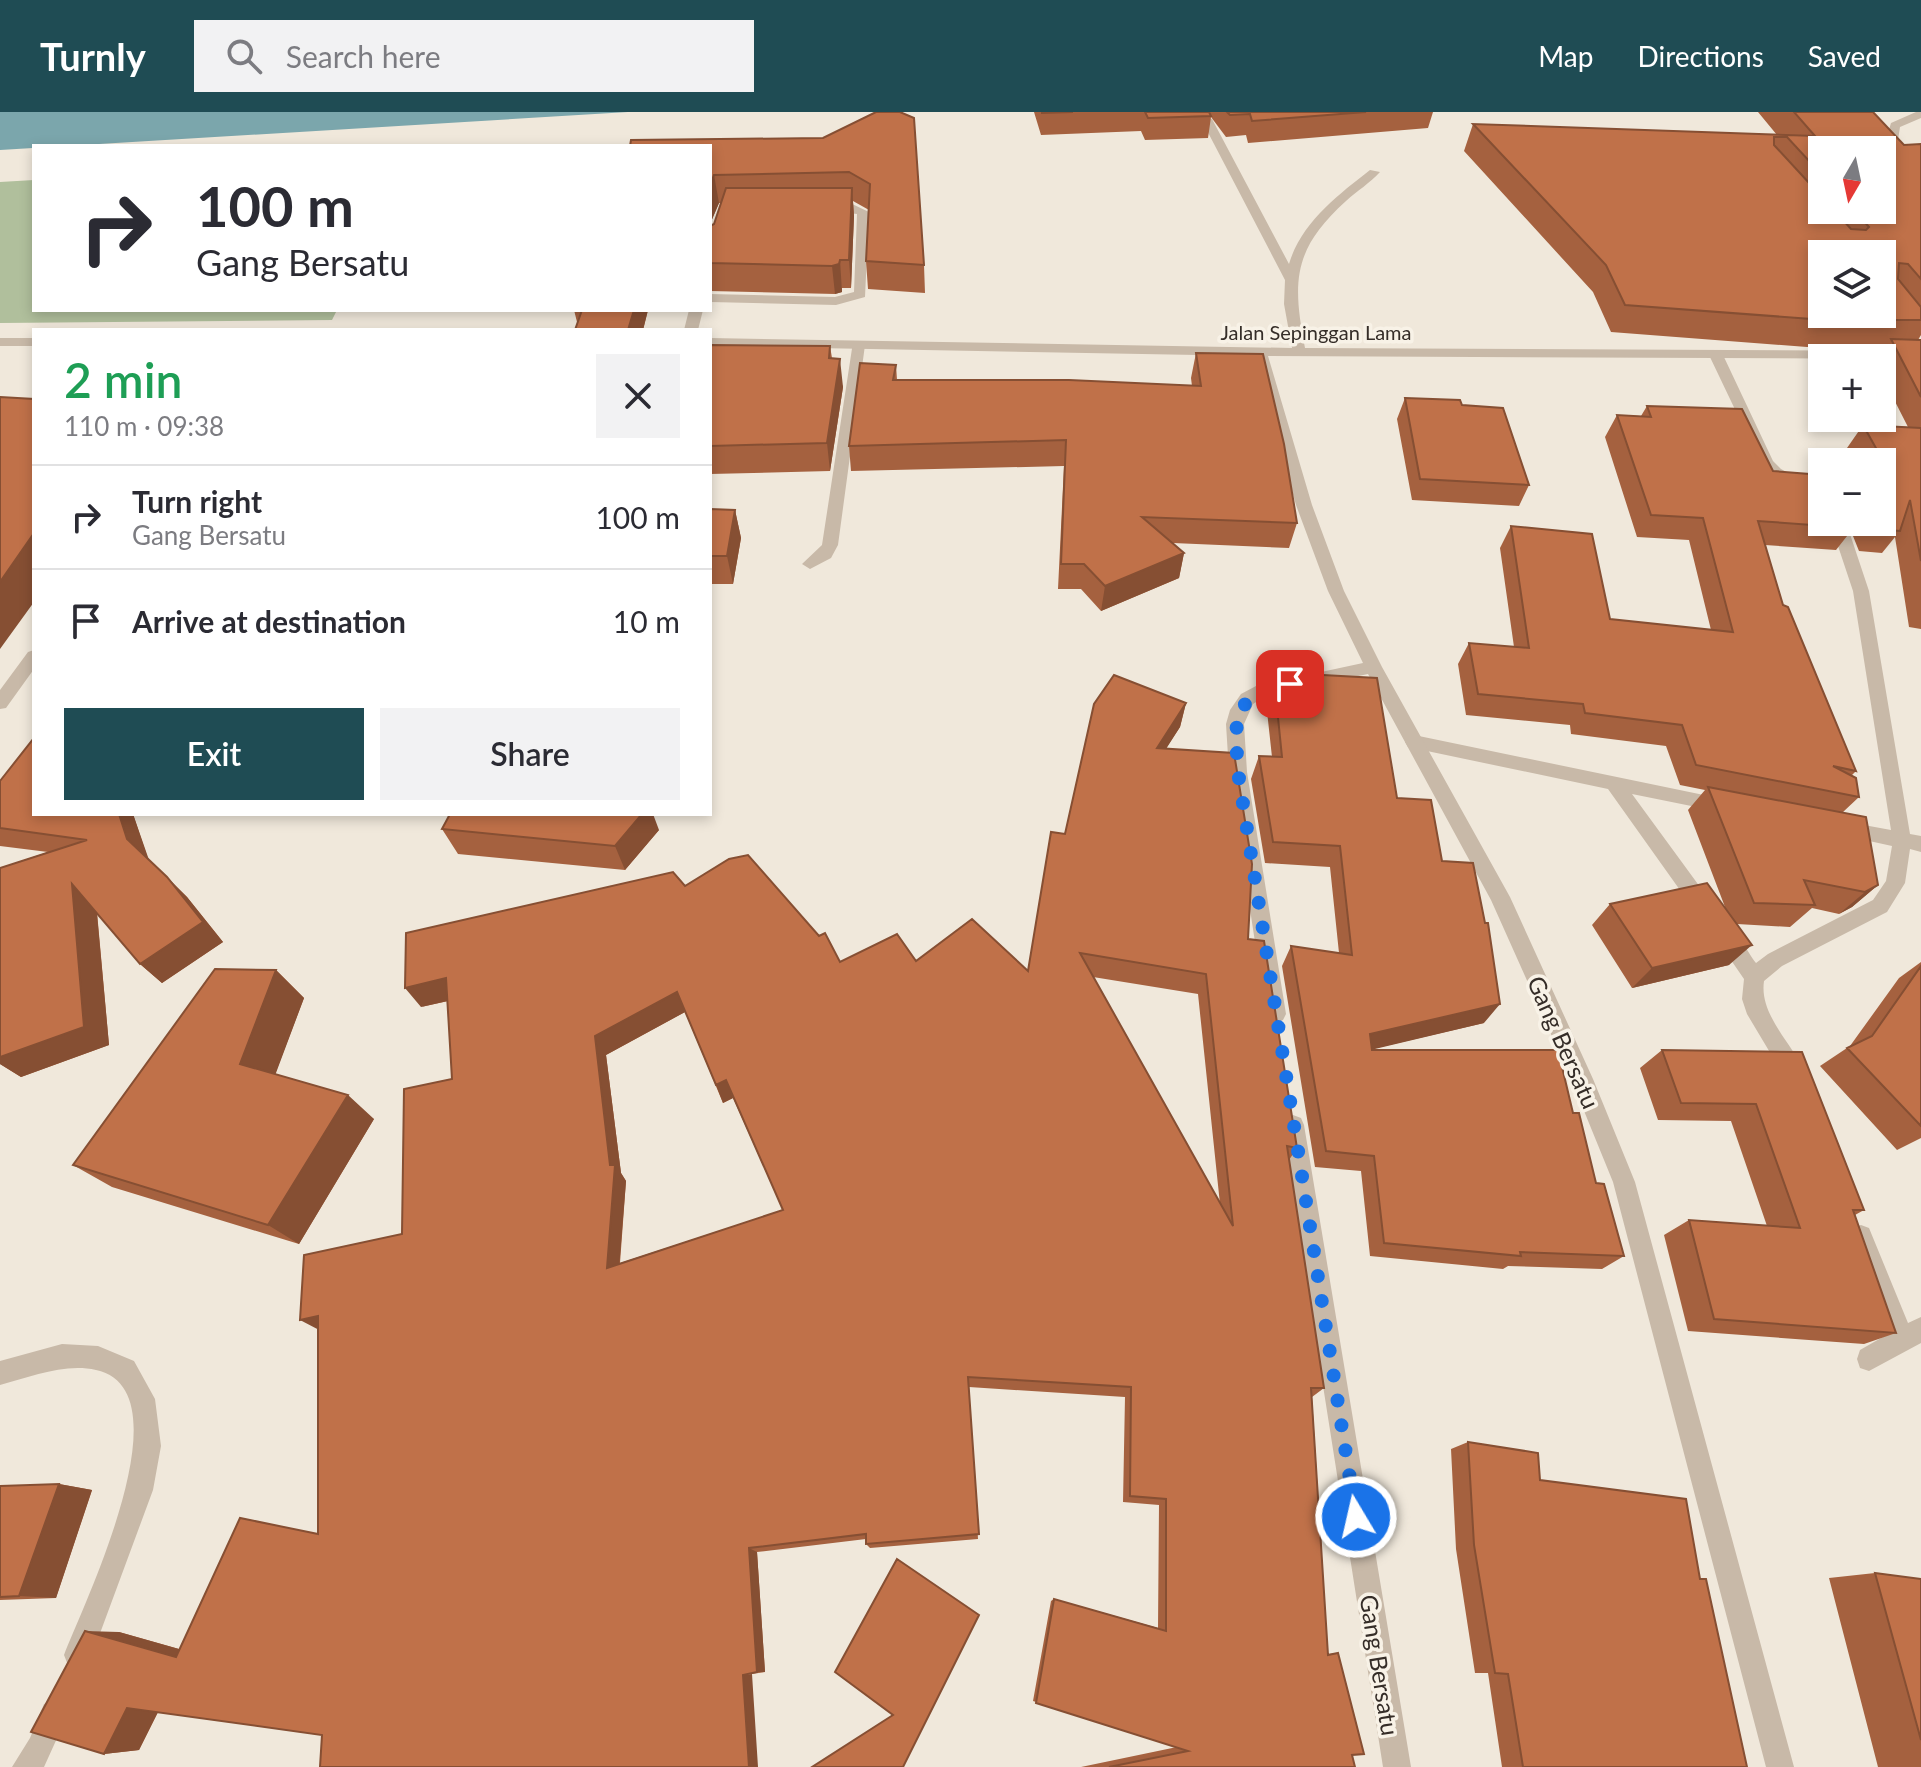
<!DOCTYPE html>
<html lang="en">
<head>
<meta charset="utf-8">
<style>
  body { margin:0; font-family:Lato,sans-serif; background:#f2f2f3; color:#2b2b33; height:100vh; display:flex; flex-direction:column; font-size:30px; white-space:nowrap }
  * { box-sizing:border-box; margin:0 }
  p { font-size:26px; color:#7c7c81 }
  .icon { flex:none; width:44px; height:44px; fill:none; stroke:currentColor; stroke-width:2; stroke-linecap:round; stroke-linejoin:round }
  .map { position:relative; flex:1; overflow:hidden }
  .drawer { position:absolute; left:32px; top:216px; width:680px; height:488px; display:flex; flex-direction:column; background:#fff; border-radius:0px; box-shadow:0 4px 12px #0003 }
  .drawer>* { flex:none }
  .top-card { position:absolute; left:32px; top:32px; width:680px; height:168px; border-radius:0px; box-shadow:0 4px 12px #0003; background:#fff; color:#2b2b33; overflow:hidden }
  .needle { width:52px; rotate:189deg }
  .fabs { position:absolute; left:1808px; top:24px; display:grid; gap:16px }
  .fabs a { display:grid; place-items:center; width:88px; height:88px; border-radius:0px; background:#fff; box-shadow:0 4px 12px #0003; font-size:40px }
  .pin { position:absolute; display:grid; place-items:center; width:68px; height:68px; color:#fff; margin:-34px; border-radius:16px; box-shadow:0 4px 12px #0006 }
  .me { position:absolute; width:88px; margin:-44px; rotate:351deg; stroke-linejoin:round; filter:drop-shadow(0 0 6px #0008) }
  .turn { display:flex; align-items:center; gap:28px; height:168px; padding:0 32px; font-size:36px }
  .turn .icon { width:104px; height:104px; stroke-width:2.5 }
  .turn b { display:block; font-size:56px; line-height:68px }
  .round { display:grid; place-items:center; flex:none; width:84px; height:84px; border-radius:0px; background:#f2f2f3 }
  .head { display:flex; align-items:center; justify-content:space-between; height:136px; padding:0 32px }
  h1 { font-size:48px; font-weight:600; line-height:60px; color:#1e9e55 }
  .action { display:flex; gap:16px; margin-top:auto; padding:16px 32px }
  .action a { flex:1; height:92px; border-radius:0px; background:#1f4c54; color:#fff; font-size:32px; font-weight:600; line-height:92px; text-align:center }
  .action a+a { background:#f2f2f3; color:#2b2b33 }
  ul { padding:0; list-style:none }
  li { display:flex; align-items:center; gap:24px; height:104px; padding:0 32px; border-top:2px solid #e1e1e2 }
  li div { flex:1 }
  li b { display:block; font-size:30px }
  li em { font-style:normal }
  header { display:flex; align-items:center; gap:48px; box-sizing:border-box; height:112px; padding:0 40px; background:#1f4c54; color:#fff }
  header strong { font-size:38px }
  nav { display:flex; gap:44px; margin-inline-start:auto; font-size:28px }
  .search { width:560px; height:72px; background:#f2f2f3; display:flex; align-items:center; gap:20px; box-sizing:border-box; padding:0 28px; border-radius:0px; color:#7c7c81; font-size:30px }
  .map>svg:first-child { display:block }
</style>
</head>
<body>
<header>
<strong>Turnly</strong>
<div class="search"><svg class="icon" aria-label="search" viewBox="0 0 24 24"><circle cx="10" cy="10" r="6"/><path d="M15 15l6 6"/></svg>Search here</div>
<nav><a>Map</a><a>Directions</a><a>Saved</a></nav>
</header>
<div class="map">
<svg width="1921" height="1655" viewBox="0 0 1921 1655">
  <rect width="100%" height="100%" fill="#f0e8db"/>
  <path fill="#b0bf9c" d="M 34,68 L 34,198 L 337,198 L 332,208 L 0,211 L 0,70 Z"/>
  <path fill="#7ba6ac" d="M 0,0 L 628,0 L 0,38 Z"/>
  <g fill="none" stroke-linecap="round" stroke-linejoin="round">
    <path fill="#c8b9a8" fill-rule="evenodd" d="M 1916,0 L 1921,0 L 1921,6 L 1900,15 L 1898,28 L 1921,57 L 1921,69 L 1917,67 L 1886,28 L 1891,11 Z
      M 826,91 L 850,91 L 869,100 L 865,185 L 836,193 L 710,190 L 710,182 L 835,185 L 854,180 L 857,102 L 822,98 L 820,95 Z
      M 689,198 L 703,198 L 698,218 L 684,218 Z
      M 0,226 L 34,226 L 34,234 L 0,234 Z
      M 853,230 L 865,233 L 838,433 L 831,446 L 810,457 L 802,452 L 822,433 Z
      M 1716,239 L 1723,243 L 1773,349 L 1781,357 L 1822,379 L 1822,390 L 1771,363 L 1762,354 L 1709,243 Z
      M 1830,410 L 1846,410 L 1869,479 L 1910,722 L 1921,724 L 1921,740 L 1910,737 L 1905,771 L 1887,800 L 1782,854 L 1764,869 C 1759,903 1792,931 1806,962 L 1803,969 L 1795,972 L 1787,969 L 1747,902 L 1742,887 L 1744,867 L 1713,822 L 1716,816 C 1734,810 1746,838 1756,851 L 1768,842 L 1873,788 L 1886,769 L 1892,734 L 1842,723 L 1835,721 L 1833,716 L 1835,711 L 1842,709 L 1891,718 L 1853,479 Z
      M 1414,623 L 1728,688 L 1730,693 L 1728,698 L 1721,700 L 1632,682 L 1711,790 L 1714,796 L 1711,802 L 1697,802 L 1608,677 L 1408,635 L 1405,630 L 1408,625 Z
      M 1861,1113 L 1869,1116 L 1908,1211 L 1921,1205 L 1921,1231 L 1869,1259 L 1860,1256 L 1857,1247 L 1860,1238 L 1888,1222 L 1849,1124 L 1853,1116 Z"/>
    <path fill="#c8b9a8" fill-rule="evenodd" d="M 1185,0 L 1212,7 L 1289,152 C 1301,111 1338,83 1370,58 L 1380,60 C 1370,71 1357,79 1346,89 C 1293,137 1292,169 1305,236 L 1921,239 L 1921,247 L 1268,244 L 1312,393 L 1344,479 L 1382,555 L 1510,785 L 1593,967 L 1635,1070 L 1794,1655 L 1766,1655 L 1613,1070 L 1571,967 L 1491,788 L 1368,562 L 1267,583 L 1253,592 L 1244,612 L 1247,660 L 1286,902 L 1283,908 L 1276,911 L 1269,908 L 1266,902 L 1229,660 L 1226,612 L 1230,598 L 1241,582 L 1256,574 L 1363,551 L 1328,479 L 1296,393 L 1254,244 L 710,234 L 710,226 L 1292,236 L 1284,192 L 1285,168 L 1202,9 L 1185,4 Z
      M 34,538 L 34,557 L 6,596 L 0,597 L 0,578 L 28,540 Z
      M 1293,1003 L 1301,1006 L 1304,1013 L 1411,1655 L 1383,1655 L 1282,1013 L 1285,1006 Z
      M 62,1232 L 98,1234 L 134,1249 L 155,1287 L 161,1334 L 153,1378 L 92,1543 L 88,1553 L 78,1557 L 68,1553 L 64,1543 C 83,1493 189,1278 96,1258 C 64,1251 31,1265 0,1273 L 0,1249 Z
      M 54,1588 L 64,1592 L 68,1602 L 44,1655 L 12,1655 L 30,1626 L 44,1592 Z"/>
  </g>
  <path fill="#a5613f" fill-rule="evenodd" d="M 876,0 L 924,153 L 925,181 L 868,177 L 866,149 L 869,98 L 853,89 L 854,104 L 851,176 L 842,176 L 842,180 L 835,182 L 710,179 L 710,114 L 714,112 L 721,91 L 719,91 L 710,112 L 710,34 L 823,26 Z
    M 1034,0 L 1433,0 L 1428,16 L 1248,31 L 1246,23 L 1226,25 L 1211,5 L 1208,26 L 1145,28 L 1141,19 L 1041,23 Z
    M 1758,0 L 1873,0 L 1904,33 L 1921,32 L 1921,223 L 1918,228 L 1921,228 L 1921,517 L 1909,515 L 1895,425 L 1882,441 L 1859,439 L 1851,419 L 1836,438 L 1765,433 L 1783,493 L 1856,659 L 1851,664 L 1859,685 L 1843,700 L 1878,773 L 1852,795 L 1839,802 L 1812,796 L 1790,815 L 1737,812 L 1729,853 L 1632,876 L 1592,813 L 1610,792 L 1725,795 L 1688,698 L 1705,678 L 1680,673 L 1666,634 L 1571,622 L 1570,613 L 1466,603 L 1458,552 L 1469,531 L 1514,535 L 1500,436 L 1511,414 L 1610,507 L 1711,518 L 1689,428 L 1637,425 L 1605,325 L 1617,303 L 1641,304 L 1647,294 L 1773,359 L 1822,410 L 1882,410 L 1882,350 L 1855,350 L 1847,336 L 1863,313 L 1908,315 L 1882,264 L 1882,246 L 1877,246 L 1885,236 L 1807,235 L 1611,220 L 1593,180 L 1464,39 L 1473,12 L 1777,23 ZM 1822,38 L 1882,98 L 1822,98 Z
    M 574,198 L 648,198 L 643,218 L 577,210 Z
    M 710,233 L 830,234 L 832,246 L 843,275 L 830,359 L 710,362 Z
    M 1196,241 L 1297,411 L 1289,436 L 1173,431 L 1184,441 L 1179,466 L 1101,499 L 1081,477 L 1058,477 L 1064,354 L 851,359 L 849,334 L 896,253 L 897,268 L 1192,274 L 1191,266 Z
    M 1405,286 L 1462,293 L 1529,373 L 1519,394 L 1412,388 L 1397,307 Z
    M 710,397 L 735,398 L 741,426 L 733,472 L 710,472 Z
    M 1274,566 L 1397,686 L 1442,749 L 1484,911 L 1372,937 L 1573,1001 L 1596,1071 L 1624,1144 L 1602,1157 L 1508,1154 L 1503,1157 L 1370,1144 L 1361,1059 L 1315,1055 L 1282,854 L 1291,834 L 1339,841 L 1330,755 L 1265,751 L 1251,667 L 1259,644 L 1272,645 L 1266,590 Z
    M 1186,591 L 1180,615 L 1166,636 L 1248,827 L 1297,1036 L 1289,1048 L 1324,1276 L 1312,1285 L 1328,1542 L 1338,1541 L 1352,1643 L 1355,1655 L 1081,1655 L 1177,1635 L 1033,1589 L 1051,1489 L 1054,1487 L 1158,1516 L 1159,1393 L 1123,1390 L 1125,1285 L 969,1275 L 978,1427 L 870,1436 L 866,1432 L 866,1427 L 757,1440 L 765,1560 L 322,1623 L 158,1600 L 139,1638 L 104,1642 L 119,1520 L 179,1537 L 318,1421 L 402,1122 L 452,967 L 448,889 L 421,895 L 685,774 L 840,850 L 916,849 L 1028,859 L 1065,722 ZM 1093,865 L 1198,882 L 1220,1092 ZM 685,900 L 723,991 L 733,986 L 783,1098 L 620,1151 L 626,1069 L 621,1061 L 606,943 Z
    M 0,669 L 133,702 L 148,747 L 187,785 L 223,830 L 162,871 L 140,852 L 97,800 L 109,933 L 21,965 L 0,952 L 0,756 L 48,740 L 0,734 Z
    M 442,717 L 659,718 L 625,758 L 458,742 Z
    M 1921,850 L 1921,1026 L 1897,1038 L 1820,954 L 1850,934 L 1899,866 Z
    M 276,858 L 304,886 L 275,962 L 374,1007 L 299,1132 L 112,1075 L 73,1053 Z
    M 1662,938 L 1802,940 L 1864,1098 L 1855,1103 L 1896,1221 L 1864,1232 L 1688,1219 L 1664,1123 L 1689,1108 L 1767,1114 L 1731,1009 L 1658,1008 L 1640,956 Z
    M 1468,1330 L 1540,1368 L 1700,1467 L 1747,1655 L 1502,1655 L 1488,1561 L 1475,1561 L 1456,1437 L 1451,1337 Z
    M 59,1372 L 92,1378 L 56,1486 L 0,1488 L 0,1374 Z
    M 1875,1461 L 1921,1467 L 1921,1655 L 1878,1655 L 1829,1466 Z"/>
  <path fill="#864f33" d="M 714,63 L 719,91 L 710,112 L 710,73 Z
    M 852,76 L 854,104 L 851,176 L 849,148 Z
    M 840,148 L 842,180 L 835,182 L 832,154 Z
    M 634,198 L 648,198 L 643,218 L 628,218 Z
    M 840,247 L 843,275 L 830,359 L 827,331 Z
    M 735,398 L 741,426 L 733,472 L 727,444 Z
    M 34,421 L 34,490 L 0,537 L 0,470 Z
    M 1184,441 L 1179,466 L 1101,499 L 1105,474 Z
    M 1186,591 L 1180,615 L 1152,659 L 1157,636 Z
    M 119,702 L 133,702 L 149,748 L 127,727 Z
    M 642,702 L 653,702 L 659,718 L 625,758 L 615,734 Z
    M 167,765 L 187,785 L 223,830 L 162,871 L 140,852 Z
    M 72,772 L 96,792 L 109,933 L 21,965 L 0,952 L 0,945 Z
    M 1878,773 L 1852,795 L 1839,802 L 1865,780 Z
    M 1752,833 L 1729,853 L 1632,876 L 1652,856 Z
    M 276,858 L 304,886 L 270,977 L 240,952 Z
    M 446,866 L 461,886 L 421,895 L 405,876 Z
    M 677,880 L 685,900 L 606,943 L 621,1061 L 626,1069 L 618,1169 L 607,1156 L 610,1053 L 595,924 Z
    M 1500,892 L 1484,911 L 1358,941 L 1370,922 Z
    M 726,968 L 733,986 L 723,991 L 716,973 Z
    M 348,983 L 374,1007 L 299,1132 L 268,1113 Z
    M 318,1204 L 323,1220 L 300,1208 Z
    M 59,1372 L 92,1378 L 56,1486 L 19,1484 Z
    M 749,1436 L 757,1440 L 765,1560 L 757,1560 Z
    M 85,1519 L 119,1520 L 207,1545 L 176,1545 Z
    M 752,1562 L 758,1655 L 749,1655 L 743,1563 Z
    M 161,1594 L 139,1638 L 104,1642 L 127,1596 Z"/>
  <path fill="#c07149" stroke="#864f33" stroke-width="2" fill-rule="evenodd" d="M 876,0 L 900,0 L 914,6 L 924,153 L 866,149 L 870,72 L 849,60 L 714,63 L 710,73 L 710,34 L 630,34 L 631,28 L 823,26 Z
    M 1042,0 L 1073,0 L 1042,1 Z
    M 1145,0 L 1209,0 L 1211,4 L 1148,6 Z
    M 1227,0 L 1366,0 L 1252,9 L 1250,2 L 1230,3 Z
    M 1794,0 L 1873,0 L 1904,33 L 1921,32 L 1921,167 L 1908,152 L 1899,151 L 1898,167 L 1921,195 L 1921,208 L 1825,208 L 1625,193 L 1606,153 L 1473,12 L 1815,24 ZM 1774,25 L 1787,25 L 1822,63 L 1822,38 L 1882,38 L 1882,98 L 1854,98 L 1869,115 L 1866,118 L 1851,117 L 1834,98 L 1822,98 L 1822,85 L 1774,33 ZM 1822,142 L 1882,142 L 1882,202 L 1822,202 Z
    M 726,76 L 852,76 L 849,148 L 840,148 L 839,152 L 832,154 L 710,151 L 710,114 L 714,112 Z
    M 582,198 L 634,198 L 628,218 L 575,218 Z
    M 1891,227 L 1921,228 L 1921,285 Z
    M 710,233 L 830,234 L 829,246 L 840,247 L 827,331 L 710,334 Z
    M 1196,241 L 1263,242 L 1284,332 L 1297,411 L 1142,405 L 1184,441 L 1105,474 L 1084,452 L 1061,452 L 1066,328 L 849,334 L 860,251 L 896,253 L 893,268 L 1069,268 L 1201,274 Z
    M 0,285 L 34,287 L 34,421 L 0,470 Z
    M 1405,286 L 1460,288 L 1462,293 L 1503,296 L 1529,373 L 1420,367 Z
    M 1647,294 L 1742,297 L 1773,359 L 1822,363 L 1822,410 L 1852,410 L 1853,416 L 1758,409 L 1783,493 L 1788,495 L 1856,659 L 1833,654 L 1856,666 L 1859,685 L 1696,653 L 1682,613 L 1585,601 L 1583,592 L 1478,582 L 1469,531 L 1529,536 L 1511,414 L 1592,422 L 1610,507 L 1733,520 L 1703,406 L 1651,403 L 1617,303 L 1651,305 Z
    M 1863,313 L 1921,316 L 1921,449 L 1910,388 L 1900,419 L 1877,417 L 1874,410 L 1882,410 L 1882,367 L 1894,368 Z
    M 710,397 L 735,398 L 727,444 L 710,444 Z
    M 1286,561 L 1377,566 L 1397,686 L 1431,688 L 1442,749 L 1473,751 L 1485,811 L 1488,811 L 1500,892 L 1370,922 L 1372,938 L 1558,938 L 1573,1001 L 1579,1001 L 1596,1071 L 1604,1072 L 1624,1144 L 1520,1140 L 1521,1144 L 1384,1131 L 1374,1044 L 1326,1039 L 1291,834 L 1352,843 L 1340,734 L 1273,730 L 1259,644 L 1282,645 L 1274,566 Z
    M 1114,563 L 1186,591 L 1157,636 L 1234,641 L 1252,752 L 1248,827 L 1264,829 L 1297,1036 L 1287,1034 L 1324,1276 L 1311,1276 L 1328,1543 L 1338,1541 L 1364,1642 L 1352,1643 L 1355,1655 L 1109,1655 L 1188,1639 L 1036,1591 L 1054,1487 L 1166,1519 L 1166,1387 L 1130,1384 L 1131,1275 L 968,1265 L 979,1422 L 866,1432 L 866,1422 L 749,1436 L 757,1560 L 743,1563 L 749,1655 L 320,1655 L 322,1623 L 127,1596 L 104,1642 L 31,1620 L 85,1519 L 176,1545 L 240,1406 L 318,1422 L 318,1204 L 300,1208 L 304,1143 L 402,1122 L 404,977 L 452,967 L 446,866 L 405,876 L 406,821 L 673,760 L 685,774 L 729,747 L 748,743 L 819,824 L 825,821 L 840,850 L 897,822 L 916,849 L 972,807 L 1028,859 L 1051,720 L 1065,722 L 1094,592 ZM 1080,841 L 1206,862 L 1233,1114 ZM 677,880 L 716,973 L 726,968 L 783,1098 L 607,1156 L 615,1053 L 610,1053 L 595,924 Z
    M 34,626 L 34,702 L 119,702 L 127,727 L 167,765 L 203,810 L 140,852 L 72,772 L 84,915 L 0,945 L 0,756 L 87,728 L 0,716 L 0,669 Z
    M 1708,675 L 1866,705 L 1878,773 L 1865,780 L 1804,768 L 1815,793 L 1754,791 Z
    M 450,702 L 642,702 L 615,734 L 442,717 Z
    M 1707,771 L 1752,833 L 1652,856 L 1610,792 Z
    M 1921,854 L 1921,1014 L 1847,936 L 1872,924 Z
    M 215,857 L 276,858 L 240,952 L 348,983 L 268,1113 L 73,1053 Z
    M 1662,938 L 1802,940 L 1864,1098 L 1853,1098 L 1896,1221 L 1714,1207 L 1689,1108 L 1800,1116 L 1756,992 L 1681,991 Z
    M 1468,1330 L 1538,1341 L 1540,1368 L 1686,1387 L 1700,1467 L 1706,1467 L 1747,1655 L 1523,1655 L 1508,1562 L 1495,1561 L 1474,1433 Z
    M 59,1372 L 19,1484 L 0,1485 L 0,1374 Z
    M 897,1447 L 979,1503 L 903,1655 L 812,1655 L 893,1603 L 835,1560 Z
    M 1875,1461 L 1921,1467 L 1921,1628 Z"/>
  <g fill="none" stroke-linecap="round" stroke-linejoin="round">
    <path stroke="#1a73e8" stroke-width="14" stroke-dasharray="0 25.2" d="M 1290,572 C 1229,585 1235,606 1238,660 L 1356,1405"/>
  </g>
  <g text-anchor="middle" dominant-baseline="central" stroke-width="7" stroke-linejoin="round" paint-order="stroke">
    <g font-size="20" fill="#352d28" stroke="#f8f2e7">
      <text x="1316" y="220">Jalan Sepinggan Lama</text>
    </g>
    <g font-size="24" fill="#352d28" stroke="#f8f2e7">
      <text transform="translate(1564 930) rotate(66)">Gang Bersatu</text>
      <text transform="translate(1380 1553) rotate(81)">Gang Bersatu</text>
    </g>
  </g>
</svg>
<div class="fabs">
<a><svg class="needle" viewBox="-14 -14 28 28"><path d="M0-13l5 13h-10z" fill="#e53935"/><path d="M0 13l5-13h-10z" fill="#7c7c81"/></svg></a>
<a><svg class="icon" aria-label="layers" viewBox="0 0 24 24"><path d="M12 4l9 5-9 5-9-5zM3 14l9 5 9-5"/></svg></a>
<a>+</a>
<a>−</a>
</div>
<div class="pin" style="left:1290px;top:572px;background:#d93025"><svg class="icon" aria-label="arrive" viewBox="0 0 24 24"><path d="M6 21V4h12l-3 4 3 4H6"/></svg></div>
<svg class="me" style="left:1356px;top:1405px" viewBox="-20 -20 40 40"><circle r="17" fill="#1a73e8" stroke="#fff" stroke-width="3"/><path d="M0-11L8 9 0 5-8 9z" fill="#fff"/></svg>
<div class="top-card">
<div class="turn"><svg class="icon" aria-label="right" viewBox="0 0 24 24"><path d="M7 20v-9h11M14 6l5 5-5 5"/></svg><div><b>100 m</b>Gang Bersatu</div></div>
</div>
<section class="drawer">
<div class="head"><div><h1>2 min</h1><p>110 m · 09:38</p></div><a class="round"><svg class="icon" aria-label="close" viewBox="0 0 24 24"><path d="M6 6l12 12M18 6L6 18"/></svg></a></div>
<ul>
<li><svg class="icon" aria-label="right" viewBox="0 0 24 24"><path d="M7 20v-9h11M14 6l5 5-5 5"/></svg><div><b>Turn right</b><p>Gang Bersatu</p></div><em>100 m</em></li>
<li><svg class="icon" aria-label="arrive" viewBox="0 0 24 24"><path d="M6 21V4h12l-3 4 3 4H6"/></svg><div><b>Arrive at destination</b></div><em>10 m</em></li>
</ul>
<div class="action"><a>Exit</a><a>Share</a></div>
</section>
</div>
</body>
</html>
